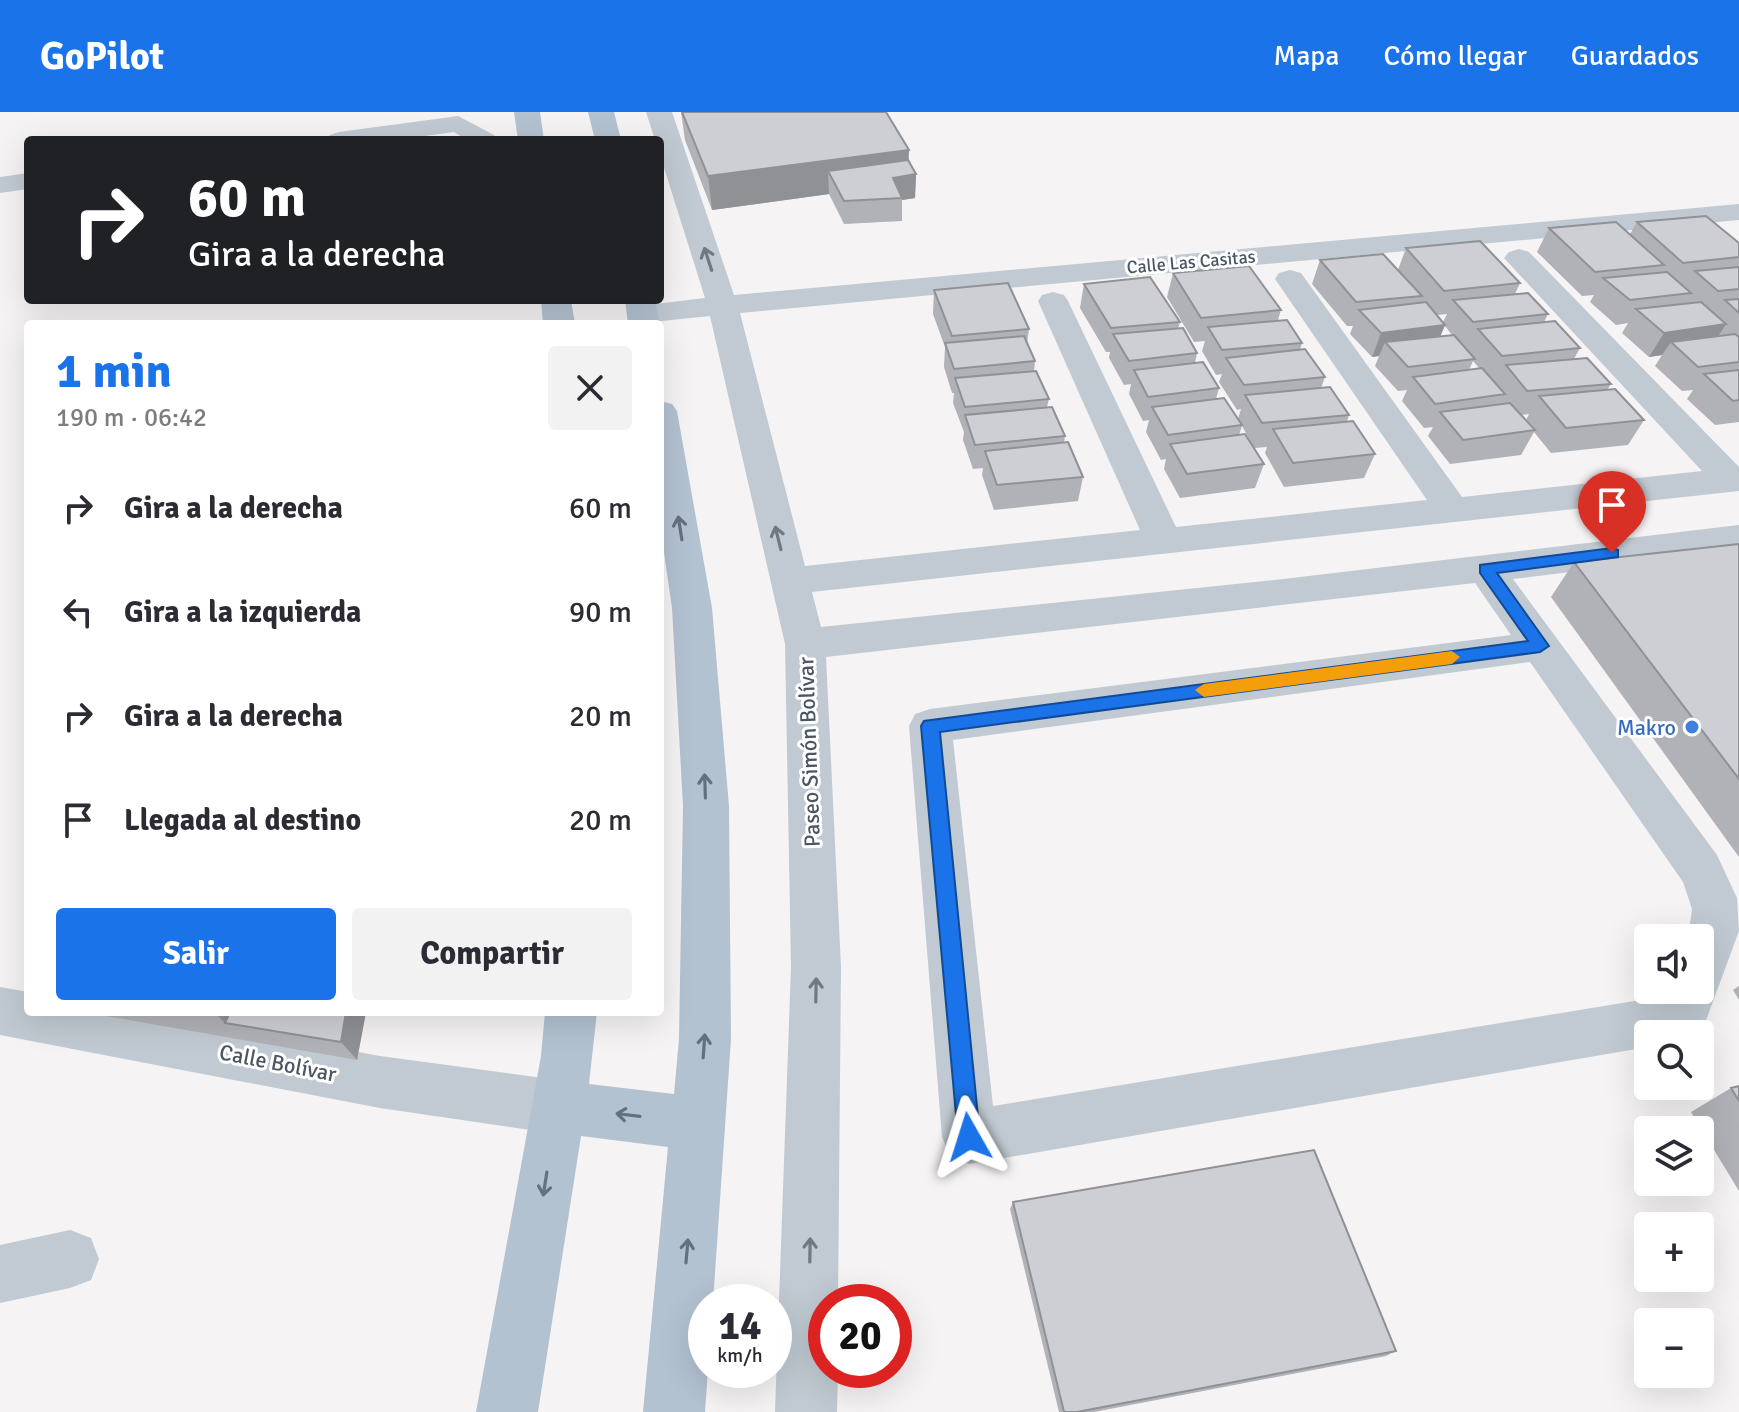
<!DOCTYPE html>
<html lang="es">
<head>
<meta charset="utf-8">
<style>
  body { margin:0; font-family:Signika,sans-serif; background:#f2f2f3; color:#2b2b33; height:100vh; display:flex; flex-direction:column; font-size:30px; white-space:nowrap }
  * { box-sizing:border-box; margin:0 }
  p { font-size:26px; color:#7c7c81 }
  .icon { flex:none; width:44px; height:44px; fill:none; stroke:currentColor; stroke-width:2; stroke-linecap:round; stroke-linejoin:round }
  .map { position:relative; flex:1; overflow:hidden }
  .side { position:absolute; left:24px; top:208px; width:640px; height:696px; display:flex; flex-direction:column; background:#fff; border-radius:8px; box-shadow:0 8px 32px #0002 }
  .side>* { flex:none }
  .top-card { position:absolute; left:24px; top:24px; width:640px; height:168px; border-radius:8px; box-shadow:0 8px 32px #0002; background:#202124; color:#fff; overflow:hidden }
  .tools { position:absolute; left:1634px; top:812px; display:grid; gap:16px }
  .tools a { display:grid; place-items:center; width:80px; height:80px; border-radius:8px; background:#fff; box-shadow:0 8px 32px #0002; font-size:40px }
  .speed { position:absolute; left:688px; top:1172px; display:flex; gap:16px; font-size:40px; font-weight:700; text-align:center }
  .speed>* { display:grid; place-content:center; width:104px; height:104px; border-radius:50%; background:#fff; box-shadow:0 8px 32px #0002; line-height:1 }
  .speed small { font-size:20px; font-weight:400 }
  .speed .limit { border:12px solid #d22; background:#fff; color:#111 }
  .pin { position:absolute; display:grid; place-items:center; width:68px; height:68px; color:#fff; margin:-82px -34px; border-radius:50% 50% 50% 0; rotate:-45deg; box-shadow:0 0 8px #0007 }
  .pin .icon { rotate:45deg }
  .me { position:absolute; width:88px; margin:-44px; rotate:354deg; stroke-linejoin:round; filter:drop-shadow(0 0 6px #0008) }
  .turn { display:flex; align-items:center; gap:28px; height:168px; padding:0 32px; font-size:36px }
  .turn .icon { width:104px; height:104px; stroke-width:2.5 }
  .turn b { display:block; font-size:56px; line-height:68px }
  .round { display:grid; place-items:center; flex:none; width:84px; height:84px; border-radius:8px; background:#f2f2f3 }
  .head { display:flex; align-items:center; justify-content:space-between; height:136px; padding:0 32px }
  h1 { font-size:48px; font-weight:700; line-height:60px; color:#1a73e8 }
  .cta { display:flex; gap:16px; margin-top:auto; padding:16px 32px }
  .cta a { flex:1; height:92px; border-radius:8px; background:#1a73e8; color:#fff; font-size:32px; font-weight:700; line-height:92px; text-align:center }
  .cta a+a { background:#f2f2f3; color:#2b2b33 }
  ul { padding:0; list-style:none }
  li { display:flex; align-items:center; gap:24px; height:104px; padding:0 32px }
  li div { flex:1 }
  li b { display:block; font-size:30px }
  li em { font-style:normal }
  header { display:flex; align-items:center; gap:48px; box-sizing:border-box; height:112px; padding:0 40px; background:#1a73e8; color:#fff }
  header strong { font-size:38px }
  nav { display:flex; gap:44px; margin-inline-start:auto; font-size:28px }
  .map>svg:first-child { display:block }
</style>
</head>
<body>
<header>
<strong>GoPilot</strong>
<nav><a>Mapa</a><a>Cómo llegar</a><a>Guardados</a></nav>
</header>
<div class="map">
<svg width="1739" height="1300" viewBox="0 0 1739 1300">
  <rect width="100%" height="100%" fill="#f5f3f3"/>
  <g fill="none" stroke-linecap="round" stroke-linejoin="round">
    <path fill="#c1cad2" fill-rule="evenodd" d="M 646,0 L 672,0 L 734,183 L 1739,92 L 1739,108 L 740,201 L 805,454 L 1140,418 L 1038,189 L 1042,183 L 1053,180 L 1064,183 L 1068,189 L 1176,415 L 1427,388 L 1275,167 L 1279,161 L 1290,158 L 1301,161 L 1462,385 L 1702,359 L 1504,146 L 1509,140 L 1519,137 L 1529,140 L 1739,355 L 1739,379 L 812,480 L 821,515 L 1275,468 L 1739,413 L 1739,439 L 1513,467 L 1717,743 L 1737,786 L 1739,819 L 1701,922 L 1648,922 L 1648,935 L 969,1052 L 950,1044 L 942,1025 L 909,614 L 915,602 L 930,597 L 1511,523 L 1475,471 L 826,545 L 841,855 L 838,1190 L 826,1190 L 826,1258 L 838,1258 L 837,1300 L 775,1300 L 791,855 L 785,532 L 710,204 L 642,211 L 631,209 L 627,202 L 631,195 L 705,186 L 660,43 L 660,28 L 655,28 ZM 1530,550 L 1683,770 L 1692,797 L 1688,826 L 1700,826 L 1700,878 L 1668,878 L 1665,884 L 993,994 L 953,628 Z
      M 458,4 L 494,23 L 498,28 L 467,28 L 454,20 L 396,28 L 326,28 L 330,23 L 339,20 Z
      M 28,61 L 28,77 L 0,81 L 0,65 Z
      M 0,875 L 28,880 L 28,900 L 137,900 L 380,944 L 558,968 L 577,976 L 585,995 L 577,1014 L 558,1022 L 380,996 L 0,923 Z
      M 70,1118 L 91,1126 L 99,1147 L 91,1168 L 70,1176 L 0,1191 L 0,1133 Z"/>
    <path fill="#b3c2d1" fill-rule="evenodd" d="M 514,0 L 540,0 L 544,28 L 518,28 Z
      M 588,0 L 614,0 L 621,28 L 595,28 Z
      M 541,188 L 571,188 L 575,212 L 543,212 Z
      M 625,188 L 655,188 L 660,212 L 628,212 Z
      M 660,289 L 672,292 L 677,299 L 712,496 L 729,694 L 731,927 L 713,1190 L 706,1190 L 708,1258 L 705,1300 L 643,1300 L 668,1035 L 581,1024 L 538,1300 L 476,1300 L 541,944 L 545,900 L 597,900 L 589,972 L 674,982 L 679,927 L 683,694 L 672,496 L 660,413 Z"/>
  </g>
  <path fill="#b0b2b7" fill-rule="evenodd" d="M 681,0 L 886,0 L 916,62 L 915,86 L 902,88 L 902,109 L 844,112 L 829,82 L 712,98 L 685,28 Z
    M 1637,110 L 1739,131 L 1739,310 L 1715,313 L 1687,287 L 1693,278 L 1682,279 L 1655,254 L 1662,243 L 1649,245 L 1622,221 L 1628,211 L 1616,213 L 1590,190 L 1594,183 L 1582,184 L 1537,140 L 1549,116 L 1630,122 Z
    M 1406,136 L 1520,171 L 1515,182 L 1548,202 L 1544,210 L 1580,236 L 1574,247 L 1611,272 L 1607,278 L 1644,308 L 1628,333 L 1551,341 L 1534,320 L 1521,343 L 1450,352 L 1428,324 L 1433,315 L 1424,316 L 1402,289 L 1407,278 L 1398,279 L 1375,254 L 1379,244 L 1372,245 L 1350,222 L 1353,214 L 1347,214 L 1312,172 L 1320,148 L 1398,158 ZM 1447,202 L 1443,210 L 1437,203 ZM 1445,214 L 1452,223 L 1440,224 ZM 1473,249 L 1479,256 L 1469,258 ZM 1529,302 L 1526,308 L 1521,303 Z
    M 1173,161 L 1281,198 L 1278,208 L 1302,231 L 1300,238 L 1325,265 L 1321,276 L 1349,303 L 1347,309 L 1375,342 L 1364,366 L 1284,375 L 1265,341 L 1267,335 L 1254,336 L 1242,314 L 1239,323 L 1264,352 L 1255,376 L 1180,386 L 1164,357 L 1166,347 L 1161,348 L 1146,320 L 1149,308 L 1143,309 L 1129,282 L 1131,272 L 1124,273 L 1109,246 L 1110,240 L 1106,240 L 1080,196 L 1084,172 L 1180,210 L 1178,217 L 1197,241 L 1195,251 L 1219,276 L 1216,287 L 1238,307 L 1241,297 L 1237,298 L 1219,270 L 1222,262 L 1216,263 L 1202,239 L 1205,229 L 1194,230 L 1167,185 Z
    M 934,178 L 1029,217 L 1027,231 L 1035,249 L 1034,259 L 1049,287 L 1047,295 L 1065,324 L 1064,331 L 1083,365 L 1078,389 L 994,398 L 982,363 L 983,356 L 973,357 L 963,328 L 964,320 L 953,291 L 954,281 L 952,281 L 944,255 L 945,235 L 933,202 Z
    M 1739,432 L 1739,745 L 1551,485 L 1574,450 Z
    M 1739,874 L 1739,888 L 1733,878 Z
    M 83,900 L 366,900 L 357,948 Z
    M 1739,974 L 1739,1079 L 1691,1000 L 1731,976 Z
    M 1013,1090 L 1396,1239 L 1386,1244 L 1094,1300 L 1059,1300 L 1010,1097 Z"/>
  <path fill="#909195" d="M 909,38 L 908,63 L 916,62 L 915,86 L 902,88 L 902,86 L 828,59 L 829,82 L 712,98 L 708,64 Z
    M 1726,212 L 1710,237 L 1671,230 L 1662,243 L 1649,245 L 1664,221 Z
    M 1445,213 L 1435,237 L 1385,230 L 1379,244 L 1372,245 L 1381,221 Z
    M 217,900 L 257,900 L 225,911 L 216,902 Z
    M 346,900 L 366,900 L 357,948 L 341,930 Z"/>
  <path fill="#cdcfd5" stroke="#909195" stroke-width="2" d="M 682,0 L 886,0 L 909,38 L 708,64 Z
    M 908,48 L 916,62 L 893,66 L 902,86 L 844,89 L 828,59 Z
    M 1706,104 L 1739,131 L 1739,145 L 1683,151 L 1637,110 Z
    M 1616,110 L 1664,153 L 1595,160 L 1549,116 Z
    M 1480,129 L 1520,171 L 1444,179 L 1406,136 Z
    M 1383,142 L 1422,184 L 1356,190 L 1320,148 Z
    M 1249,154 L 1281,198 L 1201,206 L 1173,161 Z
    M 1739,155 L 1739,177 L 1718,179 L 1695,159 Z
    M 1667,160 L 1691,181 L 1630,188 L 1603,166 Z
    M 1150,165 L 1180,210 L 1111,216 L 1084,172 Z
    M 1008,171 L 1029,217 L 952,224 L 934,178 Z
    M 1528,181 L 1548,202 L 1473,210 L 1453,188 Z
    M 1739,187 L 1739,201 L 1725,188 Z
    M 1426,190 L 1445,213 L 1381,221 L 1359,198 Z
    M 1701,190 L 1726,212 L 1664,221 L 1636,197 Z
    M 1287,208 L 1302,231 L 1222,238 L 1208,215 Z
    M 1555,209 L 1580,236 L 1502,244 L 1478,217 Z
    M 1183,216 L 1197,241 L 1129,249 L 1113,222 Z
    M 1735,222 L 1739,225 L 1739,250 L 1698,255 L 1671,230 Z
    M 1454,223 L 1475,247 L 1408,255 L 1385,230 Z
    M 1024,224 L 1035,249 L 954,257 L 945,231 Z
    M 1305,237 L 1325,265 L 1244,273 L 1226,246 Z
    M 1587,246 L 1611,272 L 1527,279 L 1506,253 Z
    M 1203,250 L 1219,276 L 1148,285 L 1134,258 Z
    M 1482,256 L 1505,282 L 1435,292 L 1413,265 Z
    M 1739,258 L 1739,288 L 1733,289 L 1704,262 Z
    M 1036,259 L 1049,287 L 965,295 L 955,266 Z
    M 1330,275 L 1349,303 L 1262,311 L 1245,283 Z
    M 1615,277 L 1644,308 L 1566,316 L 1539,284 Z
    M 1224,286 L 1242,313 L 1168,323 L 1152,295 Z
    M 1510,291 L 1535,318 L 1463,328 L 1440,300 Z
    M 1052,295 L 1065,324 L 975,333 L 965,303 Z
    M 1353,309 L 1375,342 L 1293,351 L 1273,317 Z
    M 1245,322 L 1264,352 L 1187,362 L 1170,332 Z
    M 1068,330 L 1083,365 L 997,373 L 985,339 Z
    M 1739,432 L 1739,667 L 1574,450 Z
    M 230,900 L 346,900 L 341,930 L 225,911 Z
    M 1739,974 L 1739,989 L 1731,976 Z
    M 1314,1038 L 1396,1239 L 1077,1300 L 1064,1300 L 1013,1090 Z"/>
  <defs><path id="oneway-shaft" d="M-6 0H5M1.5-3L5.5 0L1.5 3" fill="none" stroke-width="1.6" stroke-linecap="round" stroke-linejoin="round" transform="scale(2)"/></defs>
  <g stroke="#6e7983">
    <use href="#oneway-shaft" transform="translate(708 147) rotate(-108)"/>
    <use href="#oneway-shaft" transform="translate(778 426) rotate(-104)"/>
    <use href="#oneway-shaft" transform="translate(816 878) rotate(-89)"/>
    <use href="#oneway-shaft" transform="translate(810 1138) rotate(-89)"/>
  </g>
  <g stroke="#64717d">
    <use href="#oneway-shaft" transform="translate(680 416) rotate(-99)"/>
    <use href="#oneway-shaft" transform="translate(705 674) rotate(-92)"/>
    <use href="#oneway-shaft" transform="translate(704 934) rotate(-86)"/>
    <use href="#oneway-shaft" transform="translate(628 1003) rotate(-173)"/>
    <use href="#oneway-shaft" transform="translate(545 1072) rotate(99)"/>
    <use href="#oneway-shaft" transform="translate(687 1139) rotate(-85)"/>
  </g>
  <path fill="#1a73e8" stroke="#114b97" stroke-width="2" d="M 1612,436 L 1618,438 L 1618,445 L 1497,461 L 1549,534 L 1540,540 L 940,620 L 980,1025 L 977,1033 L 969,1036 L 961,1033 L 958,1025 L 921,614 L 924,609 L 1528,529 L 1480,461 L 1480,453 Z"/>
  <path fill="#f59e0b" d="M 1452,539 L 1460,545 L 1452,552 L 1204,585 L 1195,578 L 1204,572 Z"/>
  <circle fill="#3f7fe0" stroke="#fff" stroke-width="3" cx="1692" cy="615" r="8"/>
  <g text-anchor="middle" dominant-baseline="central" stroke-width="6" stroke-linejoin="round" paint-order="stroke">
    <g font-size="18" fill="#4a5661" stroke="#fff">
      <text transform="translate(1191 150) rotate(-5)">Calle Las Casitas</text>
    </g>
    <g font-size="22" fill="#366cbe" stroke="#fff" text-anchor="end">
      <text x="1676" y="615">Makro</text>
    </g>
    <g font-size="22" fill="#4a5661" stroke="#fff">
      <text transform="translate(809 640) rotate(-92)">Paseo Simón Bolívar</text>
      <text transform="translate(278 951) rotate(11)">Calle Bolívar</text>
    </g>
  </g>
</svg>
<div class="tools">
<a><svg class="icon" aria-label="sound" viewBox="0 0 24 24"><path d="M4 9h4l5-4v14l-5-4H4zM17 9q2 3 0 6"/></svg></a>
<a><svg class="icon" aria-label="search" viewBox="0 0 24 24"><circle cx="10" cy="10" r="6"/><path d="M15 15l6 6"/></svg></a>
<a><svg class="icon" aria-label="layers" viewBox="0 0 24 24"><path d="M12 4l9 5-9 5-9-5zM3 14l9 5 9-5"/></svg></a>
<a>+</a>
<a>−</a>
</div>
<div class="speed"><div>14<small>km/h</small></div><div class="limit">20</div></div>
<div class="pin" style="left:1612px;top:441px;background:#d93025"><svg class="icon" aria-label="arrive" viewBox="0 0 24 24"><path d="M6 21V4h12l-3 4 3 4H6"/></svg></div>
<svg class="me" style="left:969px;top:1025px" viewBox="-20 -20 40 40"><path d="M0-17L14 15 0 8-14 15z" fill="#1a73e8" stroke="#fff" stroke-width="4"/></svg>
<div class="top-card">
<div class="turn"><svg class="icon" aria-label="right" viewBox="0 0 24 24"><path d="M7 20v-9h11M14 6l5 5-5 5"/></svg><div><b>60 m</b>Gira a la derecha</div></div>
</div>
<section class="side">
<div class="head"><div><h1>1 min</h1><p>190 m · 06:42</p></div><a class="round"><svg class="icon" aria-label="close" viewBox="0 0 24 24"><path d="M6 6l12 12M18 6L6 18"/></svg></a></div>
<ul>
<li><svg class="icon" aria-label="right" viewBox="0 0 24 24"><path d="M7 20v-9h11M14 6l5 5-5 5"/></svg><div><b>Gira a la derecha</b></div><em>60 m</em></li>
<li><svg class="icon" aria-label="left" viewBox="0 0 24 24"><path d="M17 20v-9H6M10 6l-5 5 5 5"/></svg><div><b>Gira a la izquierda</b></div><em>90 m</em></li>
<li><svg class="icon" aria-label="right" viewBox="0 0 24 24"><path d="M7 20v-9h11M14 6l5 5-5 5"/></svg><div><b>Gira a la derecha</b></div><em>20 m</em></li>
<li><svg class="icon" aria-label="arrive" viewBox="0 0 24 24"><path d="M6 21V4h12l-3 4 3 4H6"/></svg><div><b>Llegada al destino</b></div><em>20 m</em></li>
</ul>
<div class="cta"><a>Salir</a><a>Compartir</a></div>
</section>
</div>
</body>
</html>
